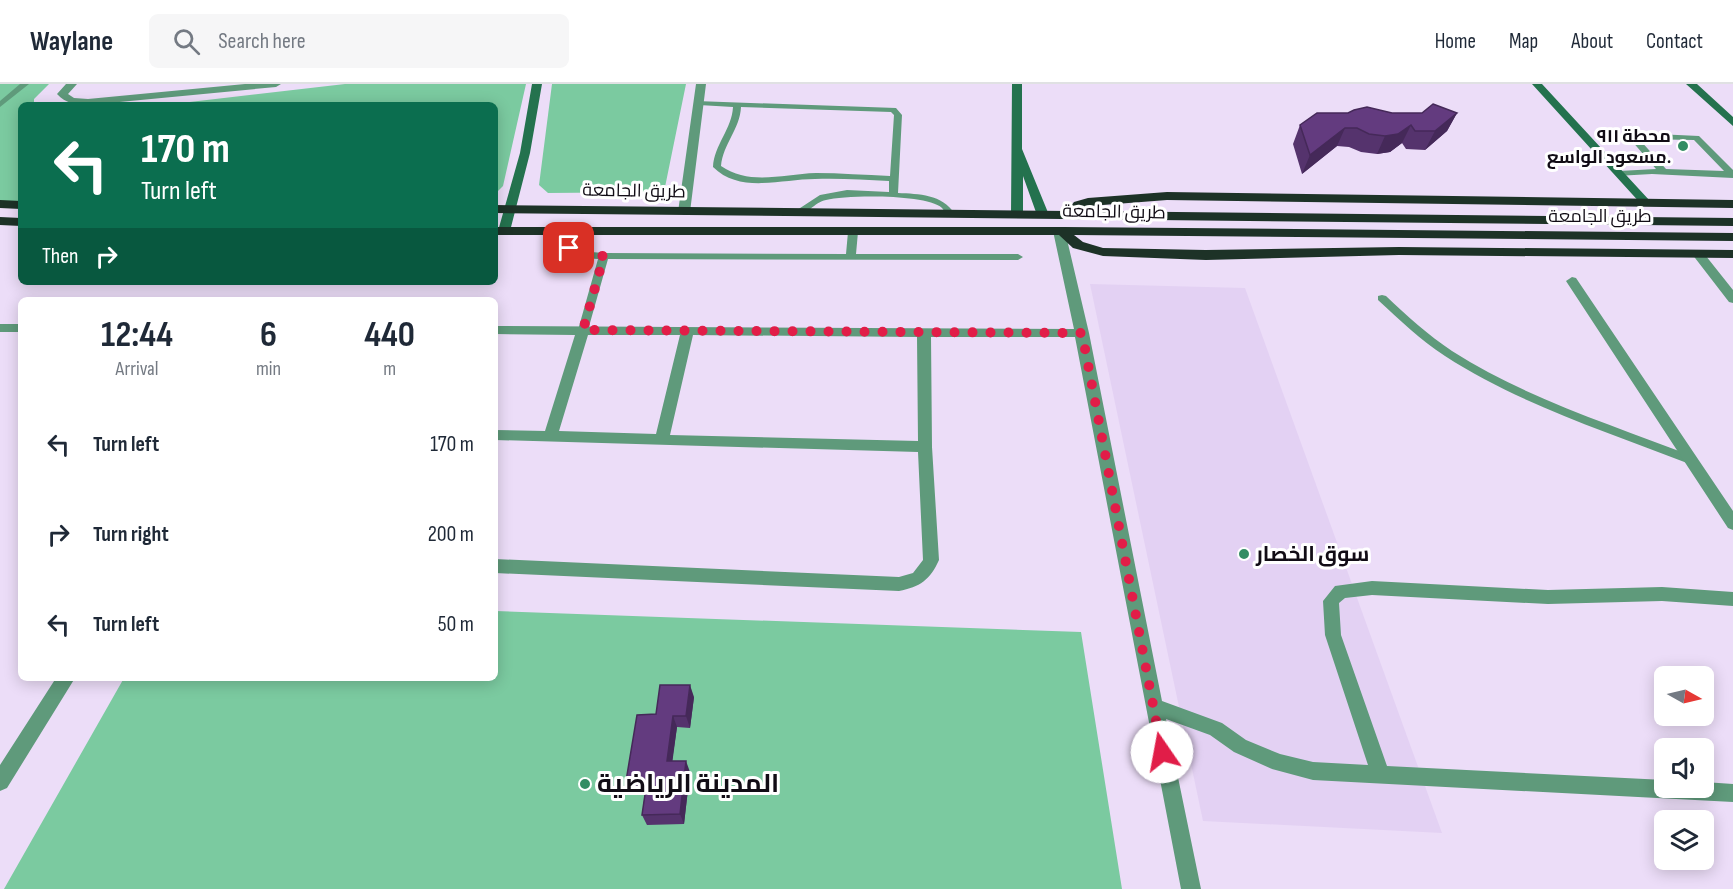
<!DOCTYPE html>
<html lang="en">
<head>
<meta charset="utf-8">
<style>
  body { margin:0; font-family:"Sofia Sans Condensed",Cairo,sans-serif; background:#f6f6f7; color:#1f2937; height:100vh; display:flex; flex-direction:column; font-size:22px; white-space:nowrap }
  * { box-sizing:border-box; margin:0 }
  p { font-size:20px; color:#747a83 }
  .icon { flex:none; width:33px; height:33px; fill:none; stroke:currentColor; stroke-width:2; stroke-linecap:round; stroke-linejoin:round }
  .map { position:relative; flex:1; overflow:hidden }
  .sheet { position:absolute; left:18px; top:213px; width:480px; height:384px; display:flex; flex-direction:column; background:#fff; border-radius:9px; box-shadow:0 3px 15px #0003 }
  .sheet>* { flex:none }
  .hud { position:absolute; left:18px; top:18px; width:480px; height:183px; border-radius:9px; box-shadow:0 3px 15px #0003; background:#0b6e4f; color:#fff; overflow:hidden }
  .needle { width:39px; rotate:98deg }
  .controls { position:absolute; left:1654px; top:582px; display:grid; gap:12px }
  .controls a { display:grid; place-items:center; width:60px; height:60px; border-radius:9px; background:#fff; box-shadow:0 3px 15px #0003; font-size:30px }
  .pin { position:absolute; display:grid; place-items:center; width:51px; height:51px; color:#fff; margin:-26px; border-radius:12px; box-shadow:0 3px 9px #0006 }
  .me { position:absolute; width:66px; margin:-33px; rotate:348deg; stroke-linejoin:round; filter:drop-shadow(0 0 4px #0008) }
  .turn { display:flex; align-items:center; gap:21px; height:126px; padding:0 24px; font-size:27px }
  .turn .icon { width:78px; height:78px; stroke-width:2.5 }
  .turn b { display:block; font-size:42px; line-height:51px }
  .then { display:flex; align-items:center; height:57px; padding:0 24px; background:#0003; gap:12px; font-size:22px }
  .eta { display:flex; justify-content:space-evenly; align-items:center; height:102px; text-align:center }
  .eta b { font-size:36px; font-weight:700; line-height:42px }
  ul { padding:0; list-style:none }
  li { display:flex; align-items:center; gap:18px; height:90px; padding:0 24px }
  li div { flex:1 }
  li b { display:block; font-size:22px }
  li em { font-style:normal }
  header { display:flex; align-items:center; gap:36px; box-sizing:border-box; height:84px; padding:0 30px; background:#fff; border-bottom:2px solid #e0e1e3 }
  header strong { font-size:28px }
  nav { display:flex; gap:33px; margin-inline-start:auto; font-size:21px }
  .search { width:420px; height:54px; background:#f6f6f7; display:flex; align-items:center; gap:15px; box-sizing:border-box; padding:0 21px; border-radius:9px; color:#747a83; font-size:22px }
  .map>svg:first-child { display:block }
</style>
</head>
<body>
<header>
<strong>Waylane</strong>
<div class="search"><svg class="icon" aria-label="search" viewBox="0 0 24 24"><circle cx="10" cy="10" r="6"/><path d="M15 15l6 6"/></svg>Search here</div>
<nav><a>Home</a><a>Map</a><a>About</a><a>Contact</a></nav>
</header>
<div class="map">
<svg width="1733" height="805" viewBox="0 0 1733 805">
  <rect width="100%" height="100%" fill="#ecddf8"/>
  <path fill="#e3d1f3" d="M 1090,200 L 1245,204 L 1442,749 L 1203,737 Z"/>
  <path fill="#7bcaa0" d="M 0,0 L 49,0 L 34,15 L 34,21 L 21,21 L 21,118 L 0,117 Z
    M 345,0 L 526,0 L 503,102 L 495,110 L 495,21 L 164,21 Z
    M 552,0 L 686,0 L 664,108 L 548,109 L 539,101 Z
    M 495,527 L 1081,548 L 1122,805 L 4,805 L 124,594 L 495,594 Z"/>
  <g fill="none" stroke-linecap="round" stroke-linejoin="round">
    <path fill="#5f9a7b" fill-rule="evenodd" d="M 20,0 L 29,0 L 0,23 L 0,17 Z
      M 696,17 L 896,24 L 902,31 L 898,109 C 919,110 942,110 955,130 L 950,133 L 947,132 C 945,129 944,126 942,124 C 926,110 847,111 826,116 C 814,118 806,133 794,132 L 794,128 L 820,111 L 847,106 L 889,108 L 889,97 C 865,96 840,94 815,95 C 781,95 740,110 713,83 C 714,61 732,45 733,23 L 699,21 L 695,19 ZM 741,23 L 891,28 L 894,31 L 890,92 C 865,91 840,89 816,89 C 783,90 750,102 721,82 C 723,60 740,45 741,23 Z
      M 1635,49 L 1699,52 L 1733,86 L 1733,94 L 1652,90 L 1616,92 L 1616,88 L 1619,87 L 1656,85 L 1631,56 L 1631,52 ZM 1639,55 L 1694,56 L 1724,87 L 1666,85 Z
      M 853,145 L 858,148 L 856,170 L 1018,170 L 1023,173 L 1018,176 L 608,175 L 588,246 L 583,250 L 578,246 L 598,175 C 584,174 574,176 564,164 L 575,147 L 581,147 L 583,149 L 574,164 L 578,167 L 604,169 L 846,170 L 848,148 Z
      M 1382,211 L 1386,212 C 1407,232 1428,251 1452,267 C 1527,315 1613,341 1695,373 L 1697,376 L 1691,380 L 1687,379 C 1605,347 1519,320 1445,272 C 1420,256 1400,236 1378,216 L 1378,212 Z"/>
    <path fill="#5f9a7b" fill-rule="evenodd" d="M 66,0 L 77,0 L 68,10 L 74,14 L 88,15 L 245,0 L 281,0 L 276,3 L 88,21 C 75,20 66,20 57,10 Z
      M 696,0 L 706,0 L 690,128 L 684,131 L 678,128 Z
      M 1059,143 L 1065,147 L 1089,249 L 1162,617 L 1222,639 L 1246,656 L 1280,670 L 1313,678 L 1368,681 L 1325,551 L 1323,517 L 1335,502 L 1372,497 L 1548,506 L 1662,503 L 1733,508 L 1733,522 L 1662,517 L 1548,520 L 1372,511 L 1345,514 L 1339,519 L 1341,551 L 1387,682 L 1665,696 L 1665,704 L 1704,704 L 1704,698 L 1733,700 L 1733,718 L 1313,696 L 1272,685 L 1234,668 L 1210,651 L 1166,635 L 1201,805 L 1181,805 L 1075,253 L 931,253 L 932,363 L 939,476 C 930,496 920,503 899,507 L 495,489 L 495,475 L 899,493 L 913,489 L 923,476 L 918,368 L 495,356 L 495,346 L 545,347 L 575,251 L 495,250 L 495,242 L 1074,245 L 1053,147 ZM 588,251 L 680,251 L 656,350 L 559,347 ZM 693,251 L 917,253 L 918,357 L 670,351 Z
      M 1698,166 L 1702,167 L 1733,206 L 1733,219 L 1729,218 L 1692,170 Z
      M 1572,193 L 1576,194 L 1733,427 L 1733,446 L 1728,444 L 1566,197 Z
      M 0,240 L 21,240 L 21,248 L 0,248 Z
      M 56,594 L 75,594 L 7,704 L 0,707 L 0,681 Z"/>
    <path fill="#24724e" fill-rule="evenodd" d="M 532,0 L 542,0 L 530,69 L 510,147 L 504,151 L 498,147 L 520,69 Z
      M 1012,0 L 1022,0 L 1022,65 L 1049,131 L 1043,134 L 1037,131 L 1023,92 L 1023,130 L 1017,133 L 1011,130 Z
      M 1532,0 L 1542,0 L 1650,117 L 1650,121 L 1642,121 Z
      M 1686,0 L 1697,0 L 1733,33 L 1733,42 Z"/>
    <path fill="#1d3227" fill-rule="evenodd" d="M 1167,108 L 1733,116 L 1733,124 L 1167,116 L 1090,122 L 1081,127 L 1733,134 L 1733,142 L 495,129 L 495,121 L 1067,127 L 1074,118 L 1088,114 Z
      M 0,116 L 21,117 L 21,125 L 0,124 Z
      M 0,133 L 21,134 L 21,142 L 0,141 Z
      M 495,143 L 1065,143 L 1733,149 L 1733,157 L 1074,151 L 1083,158 L 1103,164 L 1206,166 L 1399,163 L 1733,166 L 1733,174 L 1399,171 L 1206,176 L 1103,172 L 1073,164 L 1059,151 L 495,151 Z"/>
  </g>
  <path fill="#55336d" d="M 1348,29 L 1457,29 L 1447,47 L 1425,66 L 1406,65 L 1402,59 L 1390,68 L 1377,70 L 1361,68 L 1349,63 L 1337,62 L 1302,90 L 1293,60 L 1300,41 Z
    M 694,613 L 690,644 L 677,643 L 672,677 L 690,688 L 684,740 L 647,741 L 642,731 L 645,708 L 632,708 L 626,697 L 656,630 Z"/>
  <path fill="#452959" d="M 1457,29 L 1447,47 L 1425,66 L 1435,47 Z
    M 1411,41 L 1402,59 L 1390,68 L 1377,70 L 1385,52 Z
    M 1345,44 L 1337,62 L 1302,90 L 1310,71 Z
    M 690,601 L 694,613 L 690,644 L 686,632 Z
    M 673,632 L 677,643 L 671,688 L 667,677 Z
    M 686,677 L 690,688 L 684,740 L 680,730 Z"/>
  <path fill="#633b7f" stroke="#452959" stroke-width="1.5" d="M 1433,20 L 1457,29 L 1435,47 L 1415,47 L 1411,41 L 1398,50 L 1385,52 L 1369,50 L 1357,44 L 1345,44 L 1310,71 L 1300,41 L 1317,29 L 1348,29 L 1354,26 L 1367,23 L 1392,29 L 1422,29 Z
    M 660,601 L 690,601 L 686,632 L 673,632 L 667,677 L 686,677 L 680,730 L 642,731 L 647,697 L 626,697 L 637,631 L 656,630 Z"/>
  <g fill="none" stroke-linecap="round" stroke-linejoin="round">
    <path stroke="#e11d48" stroke-width="10" stroke-dasharray="0 18" d="M 569,164 L 575,170 L 604,172 L 583,246 L 1082,249 L 1162,668"/>
  </g>
  <g fill="#338d63" stroke="#fff" stroke-width="2">
    <circle cx="1683" cy="62" r="6"/>
    <circle cx="1244" cy="470" r="6"/>
    <circle cx="585" cy="700" r="6"/>
  </g>
  <g text-anchor="middle" dominant-baseline="central" stroke-width="6" stroke-linejoin="round" paint-order="stroke">
    <g font-size="18" font-weight="bold" fill="#110c15" stroke="#fff" text-anchor="end">
      <text x="1671" y="52">محطة ٩١١<tspan x="1671" dy="21">مسعود الواسع.</tspan></text>
    </g>
    <g font-size="18" fill="#110c15" stroke="#fff">
      <text transform="translate(634 107) rotate(1)">طريق الجامعة</text>
      <text transform="translate(1114 128) rotate(1)">طريق الجامعة</text>
      <text x="1600" y="132">طريق الجامعة</text>
    </g>
    <g font-size="21" font-weight="bold" fill="#110c15" stroke="#fff" text-anchor="start">
      <text x="1256" y="470">سوق الخصار</text>
    </g>
    <g font-size="26" font-weight="bold" fill="#110c15" stroke="#fff" text-anchor="start">
      <text x="597" y="700">المدينة الرياضية</text>
    </g>
  </g>
</svg>
<div class="controls">
<a><svg class="needle" viewBox="-14 -14 28 28"><path d="M0-13l5 13h-10z" fill="#e53935"/><path d="M0 13l5-13h-10z" fill="#747a83"/></svg></a>
<a><svg class="icon" aria-label="sound" viewBox="0 0 24 24"><path d="M4 9h4l5-4v14l-5-4H4zM17 9q2 3 0 6"/></svg></a>
<a><svg class="icon" aria-label="layers" viewBox="0 0 24 24"><path d="M12 4l9 5-9 5-9-5zM3 14l9 5 9-5"/></svg></a>
</div>
<div class="pin" style="left:569px;top:164px;background:#d93025"><svg class="icon" aria-label="arrive" viewBox="0 0 24 24"><path d="M6 21V4h12l-3 4 3 4H6"/></svg></div>
<svg class="me" style="left:1162px;top:668px" viewBox="-20 -20 40 40"><circle r="19" fill="#fff"/><path d="M0-13L10 11 0 6-10 11z" fill="#e11d48"/></svg>
<div class="hud">
<div class="turn"><svg class="icon" aria-label="left" viewBox="0 0 24 24"><path d="M17 20v-9H6M10 6l-5 5 5 5"/></svg><div><b>170 m</b>Turn left</div></div>
<div class="then">Then<svg class="icon" aria-label="right" viewBox="0 0 24 24"><path d="M7 20v-9h11M14 6l5 5-5 5"/></svg></div>
</div>
<section class="sheet">
<div class="eta">
<div><b>12:44</b><p>Arrival</p></div>
<div><b>6</b><p>min</p></div>
<div><b>440</b><p>m</p></div>
</div>
<ul>
<li><svg class="icon" aria-label="left" viewBox="0 0 24 24"><path d="M17 20v-9H6M10 6l-5 5 5 5"/></svg><div><b>Turn left</b></div><em>170 m</em></li>
<li><svg class="icon" aria-label="right" viewBox="0 0 24 24"><path d="M7 20v-9h11M14 6l5 5-5 5"/></svg><div><b>Turn right</b></div><em>200 m</em></li>
<li><svg class="icon" aria-label="left" viewBox="0 0 24 24"><path d="M17 20v-9H6M10 6l-5 5 5 5"/></svg><div><b>Turn left</b></div><em>50 m</em></li>
</ul>
</section>
</div>
</body>
</html>
